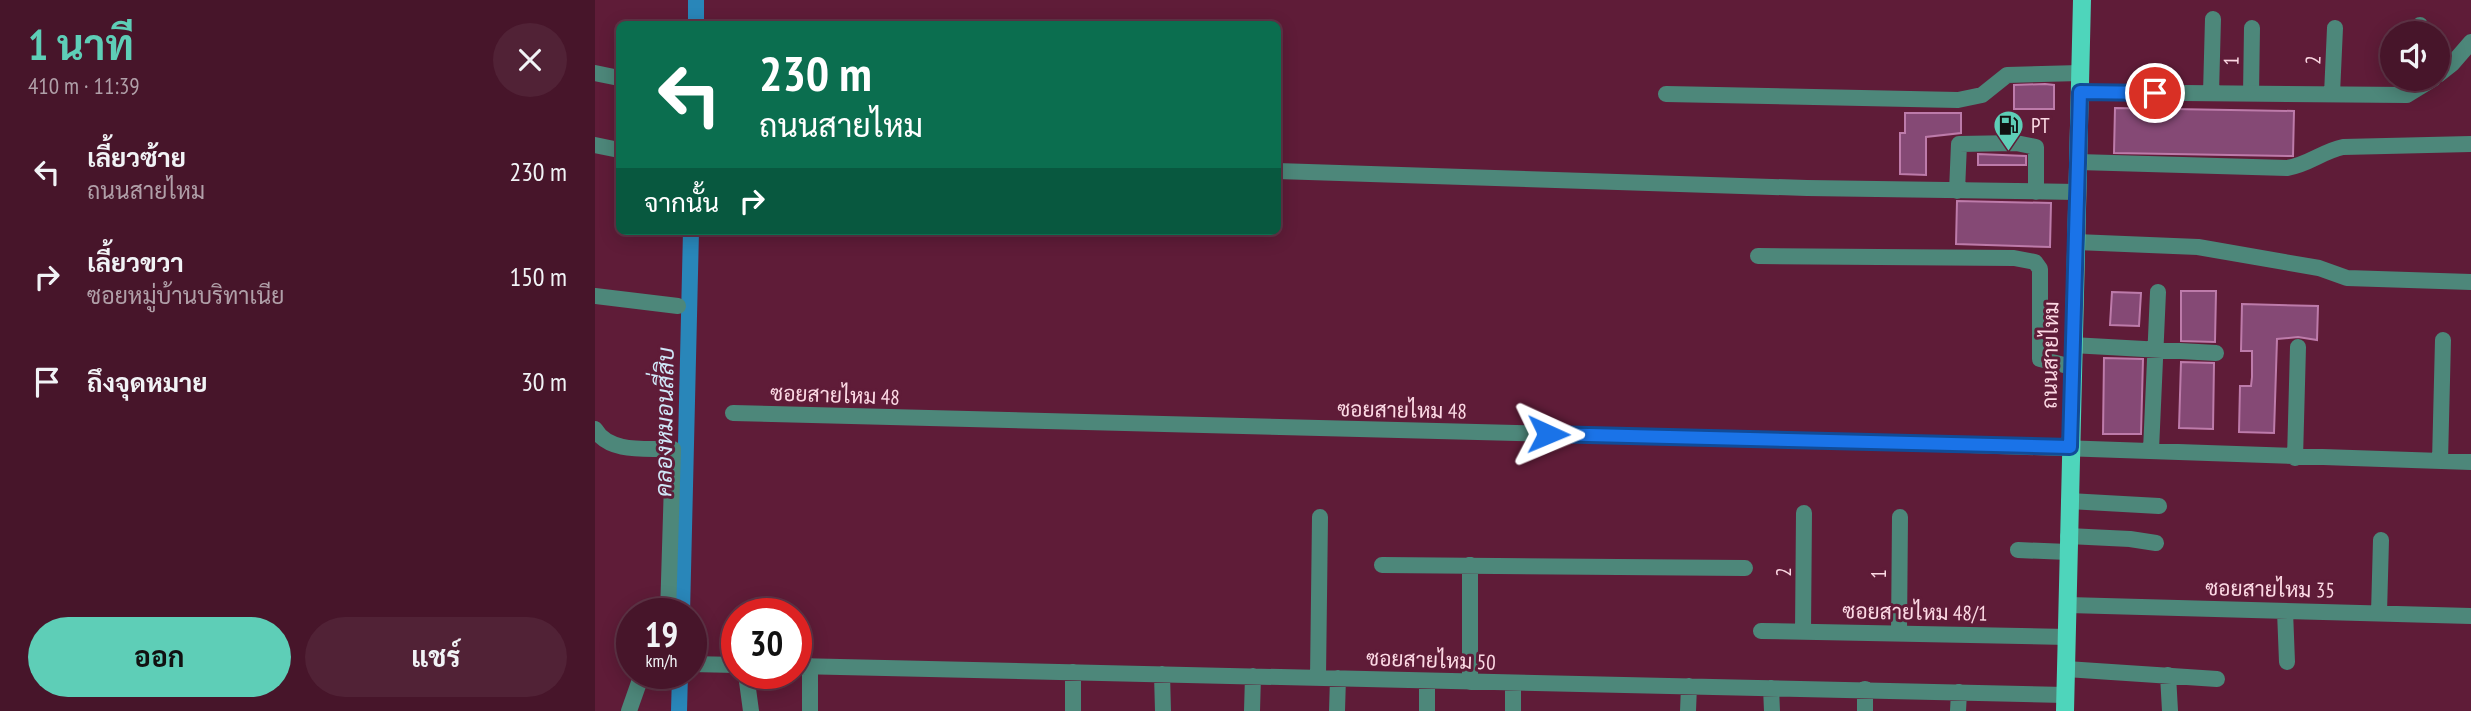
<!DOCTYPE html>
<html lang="th">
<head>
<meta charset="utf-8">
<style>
  body { margin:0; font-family:"PT Sans Narrow",Sarabun,sans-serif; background:#512236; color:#f1f3f6; height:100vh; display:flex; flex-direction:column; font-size:26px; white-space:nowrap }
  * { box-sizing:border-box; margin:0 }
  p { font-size:23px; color:#b09fa8 }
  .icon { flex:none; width:38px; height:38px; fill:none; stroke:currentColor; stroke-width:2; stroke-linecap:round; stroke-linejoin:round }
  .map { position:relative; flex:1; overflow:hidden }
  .panel { display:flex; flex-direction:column; background:#47152a; width:595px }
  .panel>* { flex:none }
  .banner { position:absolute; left:21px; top:21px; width:665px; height:214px; border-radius:10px; box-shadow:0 4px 18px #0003,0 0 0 2px #5f3447; background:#0b6e4f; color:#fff; overflow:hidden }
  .fabs { position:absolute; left:1785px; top:21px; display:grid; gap:14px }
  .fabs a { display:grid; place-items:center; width:70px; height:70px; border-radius:50%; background:#47152a; box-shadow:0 4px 18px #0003,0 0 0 2px #5f3447; font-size:35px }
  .speed { position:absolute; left:21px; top:598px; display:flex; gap:14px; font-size:35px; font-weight:700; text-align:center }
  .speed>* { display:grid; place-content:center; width:91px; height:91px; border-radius:50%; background:#47152a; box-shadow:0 4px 18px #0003,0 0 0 2px #5f3447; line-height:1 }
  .speed small { font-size:18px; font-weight:400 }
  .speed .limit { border:10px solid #d22; background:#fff; color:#111 }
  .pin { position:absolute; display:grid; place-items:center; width:60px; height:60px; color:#fff; margin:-30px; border:4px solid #fff; border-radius:50%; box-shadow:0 2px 7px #0007 }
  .me { position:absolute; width:77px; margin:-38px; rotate:91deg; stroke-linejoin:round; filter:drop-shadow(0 0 5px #0008) }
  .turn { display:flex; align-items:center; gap:24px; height:147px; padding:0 28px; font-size:32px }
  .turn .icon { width:91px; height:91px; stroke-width:2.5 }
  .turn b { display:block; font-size:49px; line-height:60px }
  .then { display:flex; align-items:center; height:66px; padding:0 28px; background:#0003; gap:14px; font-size:26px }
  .round { display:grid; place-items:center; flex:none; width:74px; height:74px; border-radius:37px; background:#512236 }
  .overview { display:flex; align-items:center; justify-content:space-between; height:119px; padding:0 28px }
  h1 { font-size:42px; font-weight:700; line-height:52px; color:#5eceb7 }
  .button { display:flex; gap:14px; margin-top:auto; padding:14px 28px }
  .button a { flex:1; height:80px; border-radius:42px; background:#5eceb7; color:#111; font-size:28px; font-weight:700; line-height:80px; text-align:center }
  .button a+a { background:#512236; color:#f1f3f6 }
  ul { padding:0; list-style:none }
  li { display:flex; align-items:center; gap:21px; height:105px; padding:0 28px }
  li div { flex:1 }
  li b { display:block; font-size:26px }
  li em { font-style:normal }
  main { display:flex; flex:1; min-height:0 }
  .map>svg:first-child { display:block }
</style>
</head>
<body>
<main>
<section class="panel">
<div class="overview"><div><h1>1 นาที</h1><p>410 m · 11:39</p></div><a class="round"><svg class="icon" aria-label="close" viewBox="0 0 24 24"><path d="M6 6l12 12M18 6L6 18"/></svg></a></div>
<ul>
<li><svg class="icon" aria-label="left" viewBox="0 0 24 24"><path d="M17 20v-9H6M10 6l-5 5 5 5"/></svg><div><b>เลี้ยวซ้าย</b><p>ถนนสายไหม</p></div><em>230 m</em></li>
<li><svg class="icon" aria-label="right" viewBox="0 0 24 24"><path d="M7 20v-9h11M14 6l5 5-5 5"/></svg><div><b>เลี้ยวขวา</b><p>ซอยหมู่บ้านบริทาเนีย</p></div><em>150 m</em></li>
<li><svg class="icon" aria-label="arrive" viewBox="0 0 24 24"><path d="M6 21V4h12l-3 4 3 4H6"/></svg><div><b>ถึงจุดหมาย</b></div><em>30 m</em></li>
</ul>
<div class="button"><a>ออก</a><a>แชร์</a></div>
</section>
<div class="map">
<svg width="1876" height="711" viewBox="0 0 1876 711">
  <rect width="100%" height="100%" fill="#5f1c38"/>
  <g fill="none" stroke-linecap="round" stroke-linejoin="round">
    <path stroke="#2986b9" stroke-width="16" d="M 101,24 L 101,0
      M 87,614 L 96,231
      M 84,711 L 85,674"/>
  </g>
  <path fill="#854975" stroke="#bd7baa" stroke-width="2" d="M 1450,84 L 1459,85 L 1459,109 L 1419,109 L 1419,85 Z
    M 1520,108 L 1699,111 L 1698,156 L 1519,153 Z
    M 1310,113 L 1366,113 L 1366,133 L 1331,137 L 1331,175 L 1305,174 L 1305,133 L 1310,133 Z
    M 1383,154 L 1431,156 L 1431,165 L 1383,165 Z
    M 1362,201 L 1456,203 L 1455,247 L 1361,244 Z
    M 1586,291 L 1621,291 L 1620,342 L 1586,341 Z
    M 1517,292 L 1546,293 L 1544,326 L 1515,325 Z
    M 1647,304 L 1723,306 L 1722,340 L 1703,337 L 1682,339 L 1679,433 L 1644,432 L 1645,386 L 1656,386 L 1657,377 L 1657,351 L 1646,351 Z
    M 1509,358 L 1548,359 L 1546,434 L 1508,434 Z
    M 1586,362 L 1619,363 L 1618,429 L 1584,428 Z"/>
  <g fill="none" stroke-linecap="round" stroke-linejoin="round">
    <path stroke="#4d877a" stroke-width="16" d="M 1825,33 L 1825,25
      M 0,73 L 24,78
      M 1843,75 L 1857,64 L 1876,42
      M 1485,92 L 1812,95 L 1838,79
      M 1616,93 L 1618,19
      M 1071,94 L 1363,100 L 1387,95 L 1412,75 L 1485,73
      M 1656,94 L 1657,28
      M 1737,94 L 1740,28
      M 0,145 L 24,150
      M 1483,162 L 1692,168 C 1713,165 1728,151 1748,147 L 1876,144
      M 682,171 L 1212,188 L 1482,192
      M 1362,191 L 1364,144 L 1421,143 L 1441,147 L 1441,192
      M 1481,242 L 1603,247 L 1724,268 L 1752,278 L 1876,282
      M 1163,256 L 1419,258 L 1440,262 L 1445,269 L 1445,359 L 1477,367
      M 0,296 L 83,306
      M 1477,345 L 1621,353
      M 138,413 L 1316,443 L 1876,462
      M 0,429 C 14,454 53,448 78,449 L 73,614
      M 1556,450 L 1563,292
      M 1700,458 L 1703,347
      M 1845,461 L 1848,340
      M 1474,501 L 1564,506
      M 1473,536 L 1535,539 L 1561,543
      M 1423,550 L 1473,552
      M 787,565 L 1150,568
      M 1473,605 L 1876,616
      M 1690,611 L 1692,662
      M 1784,613 L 1786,540
      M 1166,631 L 1472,637
      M 1208,631 L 1209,513
      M 1304,632 L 1305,517
      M 96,664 L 142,665
      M 201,666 L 1470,695
      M 215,666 L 215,711
      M 1471,669 L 1622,679
      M 478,672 L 478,711
      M 151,674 L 156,711
      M 567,674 L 568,711
      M 1573,675 L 1575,711
      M 723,677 L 725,517
      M 832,682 L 832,711
      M 875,682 L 875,565
      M 1176,688 L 1177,711
      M 34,711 L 47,674
      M 657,711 L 658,676
      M 742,711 L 743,678
      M 918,711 L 918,683
      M 1093,711 L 1094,686
      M 1270,711 L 1270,689
      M 1363,711 L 1364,692"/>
    <path stroke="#4ed5bb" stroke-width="18" d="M 1470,711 L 1487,0"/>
  </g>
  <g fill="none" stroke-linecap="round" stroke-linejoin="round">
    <defs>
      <path id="route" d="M 953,434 L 1475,447 L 1485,92 L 1560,93"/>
    </defs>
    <use href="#route" stroke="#114b97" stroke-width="18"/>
    <use href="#route" stroke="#1a73e8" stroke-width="12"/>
  </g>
  <defs>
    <symbol id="fuel-pin" viewBox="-11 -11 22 30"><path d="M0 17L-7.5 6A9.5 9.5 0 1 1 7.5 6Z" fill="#5eceb7" stroke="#5f1c38"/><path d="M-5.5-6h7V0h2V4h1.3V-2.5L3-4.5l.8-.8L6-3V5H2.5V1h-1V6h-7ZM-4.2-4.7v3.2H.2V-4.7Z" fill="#111"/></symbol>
  </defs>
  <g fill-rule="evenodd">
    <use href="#fuel-pin" x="1396" y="108" width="35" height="47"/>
  </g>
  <g text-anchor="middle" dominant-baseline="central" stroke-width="6" stroke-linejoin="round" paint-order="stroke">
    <g font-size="21" fill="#fcd9e4" stroke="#5f1c38">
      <text transform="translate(1718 60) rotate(-88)">2</text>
      <text transform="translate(1636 61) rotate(-89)">1</text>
      <text transform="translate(1455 355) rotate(-89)">ถนนสายไหม</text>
      <text transform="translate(240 395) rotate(2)">ซอยสายไหม 48</text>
      <text transform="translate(807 410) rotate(1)">ซอยสายไหม 48</text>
      <text transform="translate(1188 572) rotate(-90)">2</text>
      <text transform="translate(1283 574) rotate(-90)">1</text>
      <text transform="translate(1675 589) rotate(1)">ซอยสายไหม 35</text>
      <text transform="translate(1320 612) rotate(1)">ซอยสายไหม 48/1</text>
      <text transform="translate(836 660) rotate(2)">ซอยสายไหม 50</text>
    </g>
    <g font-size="21" fill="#fcd9e4" stroke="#5f1c38" text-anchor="start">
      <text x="1436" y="125">PT</text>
    </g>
    <g font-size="23" font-style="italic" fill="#cfe7f8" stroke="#5f1c38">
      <text transform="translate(69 422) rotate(-89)">คลองหมอนสี่สิบ</text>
    </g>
  </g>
</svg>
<div class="fabs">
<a><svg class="icon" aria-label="sound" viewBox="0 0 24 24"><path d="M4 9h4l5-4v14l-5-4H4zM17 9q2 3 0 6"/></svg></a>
</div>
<div class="speed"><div>19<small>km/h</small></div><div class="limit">30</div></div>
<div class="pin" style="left:1560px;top:93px;background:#d93025"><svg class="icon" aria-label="arrive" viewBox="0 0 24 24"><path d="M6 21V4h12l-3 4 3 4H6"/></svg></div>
<svg class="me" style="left:953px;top:434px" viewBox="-20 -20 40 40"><path d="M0-17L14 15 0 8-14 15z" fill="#1a73e8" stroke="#fff" stroke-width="4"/></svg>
<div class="banner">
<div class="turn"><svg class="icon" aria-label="left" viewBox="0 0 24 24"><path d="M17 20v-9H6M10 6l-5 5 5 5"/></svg><div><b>230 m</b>ถนนสายไหม</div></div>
<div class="then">จากนั้น<svg class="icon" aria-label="right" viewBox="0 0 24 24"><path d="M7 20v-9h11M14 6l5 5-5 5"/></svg></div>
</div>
</div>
</main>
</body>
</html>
